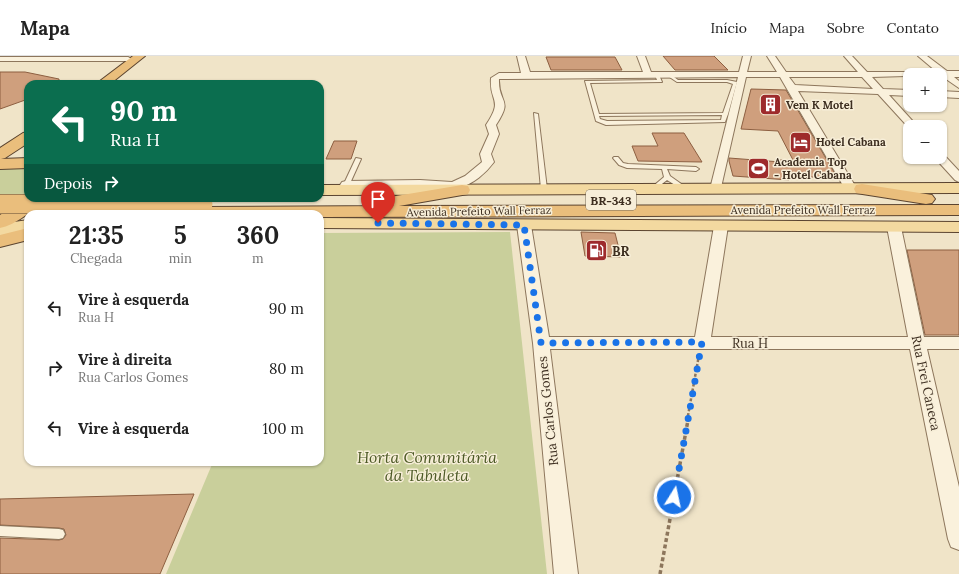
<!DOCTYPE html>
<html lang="pt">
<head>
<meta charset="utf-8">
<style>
  body { margin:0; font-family:Lora,serif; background:#f6f6f6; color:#222; height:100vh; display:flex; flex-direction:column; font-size:15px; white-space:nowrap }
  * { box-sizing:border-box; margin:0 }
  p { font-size:13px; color:#767676 }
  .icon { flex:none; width:22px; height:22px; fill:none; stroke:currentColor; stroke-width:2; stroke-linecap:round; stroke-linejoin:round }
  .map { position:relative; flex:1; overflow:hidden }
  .drawer { position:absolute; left:24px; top:154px; width:300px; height:256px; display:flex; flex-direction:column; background:#fff; border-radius:12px; box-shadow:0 1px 3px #0004 }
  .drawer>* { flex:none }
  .guide { position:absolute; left:24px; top:24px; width:300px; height:122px; border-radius:12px; box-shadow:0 1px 3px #0004; background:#0b6e4f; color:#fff; overflow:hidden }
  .controls { position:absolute; left:903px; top:12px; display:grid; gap:8px }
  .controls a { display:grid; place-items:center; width:44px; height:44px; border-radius:8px; background:#fff; box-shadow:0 1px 3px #0004; font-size:20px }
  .pin { position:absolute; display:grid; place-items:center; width:34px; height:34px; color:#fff; margin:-41px -17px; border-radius:50% 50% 50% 0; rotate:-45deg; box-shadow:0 0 4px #0007 }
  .pin .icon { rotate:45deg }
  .me { position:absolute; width:44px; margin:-22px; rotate:10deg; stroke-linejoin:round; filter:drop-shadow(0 0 3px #0008) }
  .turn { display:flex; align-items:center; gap:14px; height:84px; padding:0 20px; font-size:18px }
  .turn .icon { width:52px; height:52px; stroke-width:2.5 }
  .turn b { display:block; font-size:28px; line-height:34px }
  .then { display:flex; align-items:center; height:38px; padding:0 20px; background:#0003; gap:8px; font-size:15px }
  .eta { display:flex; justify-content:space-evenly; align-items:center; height:68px; text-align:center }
  .eta b { font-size:24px; font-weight:700; line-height:28px }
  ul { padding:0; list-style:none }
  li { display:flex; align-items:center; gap:12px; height:60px; padding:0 20px }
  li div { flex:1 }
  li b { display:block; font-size:15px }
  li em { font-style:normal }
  header { display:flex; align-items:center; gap:24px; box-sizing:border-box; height:56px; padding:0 20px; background:#fff; border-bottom:1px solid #e0e0e0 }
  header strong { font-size:19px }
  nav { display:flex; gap:22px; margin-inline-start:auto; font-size:14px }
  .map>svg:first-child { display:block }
</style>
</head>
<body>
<header>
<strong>Mapa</strong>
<nav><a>Início</a><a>Mapa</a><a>Sobre</a><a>Contato</a></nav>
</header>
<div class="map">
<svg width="959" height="518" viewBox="0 0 959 518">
  <rect width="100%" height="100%" fill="#f0e4c8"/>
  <path fill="#c9cf9b" d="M 0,111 L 18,111 L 28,113 L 28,140 L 0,162 Z
    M 510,176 L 547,518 L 166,518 L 213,406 L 320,406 L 320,177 Z"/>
  <path fill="#cf9f7d" stroke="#8d5f41" d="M 663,0 L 714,0 L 728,14 L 675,14 Z
    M 546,1 L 615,1 L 622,14 L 551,14 Z
    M 0,16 L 25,16 L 59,23 L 59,28 L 28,28 L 28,43 L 0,53 Z
    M 751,33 L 786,34 L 838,123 L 787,119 L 789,124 L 733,120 L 729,105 L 729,102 L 781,106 L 780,104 L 793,104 L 778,75 L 741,73 Z
    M 652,77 L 684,77 L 702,106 L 638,105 L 632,90 L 658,90 Z
    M 334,85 L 357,85 L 351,103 L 326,103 Z
    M 581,176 L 615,177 L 621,201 L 585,200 Z
    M 907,194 L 959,194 L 959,279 L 925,279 Z
    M 194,438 L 160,518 L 0,518 L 0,482 L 59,484 L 63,483 L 66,479 L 64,473 L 59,472 L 0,469 L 0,443 Z"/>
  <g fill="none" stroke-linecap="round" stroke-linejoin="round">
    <defs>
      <path id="service" d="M 657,18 L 659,19 L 662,26 L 590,27 L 599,58 L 723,57 L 733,28 L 727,26 L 677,26 L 668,20 L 668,18 L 670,18 L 678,24 L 727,24 L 737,26 L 728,58 L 725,66 L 606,69 L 596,65 L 585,25 L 657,24 L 655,19 ZM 722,59 L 721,64 L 607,65 L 600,63 L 599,60 Z
        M 534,57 L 538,58 L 547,133 L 544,135 L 541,133 Z
        M 614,101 L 618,101 L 623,107 L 628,108 L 696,111 L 699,113 L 696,115 L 667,113 L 670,120 L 687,132 L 687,134 L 683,134 L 667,124 L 653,135 L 650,133 L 651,132 L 664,121 L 662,113 L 627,112 L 619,109 L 613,102 Z
        M 356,102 L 361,103 L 347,134 L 344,136 L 342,135 L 341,134 Z
        M 0,470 L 59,473 L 63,474 L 65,478 L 63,482 L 59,483 L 0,480 Z"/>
      <path id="minor" d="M 517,0 L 525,0 L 530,16 L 643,16 L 637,0 L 645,0 L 651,16 L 739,16 L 743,0 L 751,0 L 747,16 L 777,16 L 767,0 L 775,0 L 786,16 L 858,16 L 844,0 L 852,0 L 867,16 L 937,16 L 918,0 L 927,0 L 947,15 L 959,15 L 959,21 L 954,21 L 959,25 L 959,32 L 943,21 L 940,21 L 940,19 L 872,21 L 883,33 L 910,34 L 910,40 L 889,39 L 918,71 L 910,71 L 910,73 L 878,38 L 798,35 L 857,133 L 855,136 L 847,136 L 845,133 L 780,21 L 746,21 L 720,136 L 712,136 L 710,133 L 738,21 L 501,23 L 499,23 C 498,48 514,42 496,69 L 499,78 L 491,98 L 494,106 C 486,117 473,128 459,132 C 446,136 433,132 419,132 C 396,131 363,137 342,132 L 340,129 L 342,126 L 346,125 L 420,124 L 452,126 L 465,120 L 482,106 L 480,98 L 489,78 L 486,69 C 504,42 489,47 491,22 L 499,17 L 521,17 ZM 789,21 L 862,21 L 873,33 L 795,29 Z
        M 0,1 L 128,1 L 132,3 L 128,5 L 0,5 Z
        M 940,35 L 959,36 L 959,42 L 940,41 Z
        M 940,98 L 944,99 L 959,115 L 959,126 L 955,124 L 934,101 L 940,101 Z
        M 524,165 L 529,166 L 531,169 L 549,281 L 695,281 L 714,170 L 716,167 L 726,167 L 728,170 L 711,281 L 908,281 L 887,171 L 889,168 L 899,168 L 901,171 L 924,281 L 959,281 L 959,293 L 927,293 L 959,431 L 959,494 L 951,491 L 948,483 L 910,293 L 550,293 L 578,518 L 554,518 L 533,287 L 517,169 L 519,166 Z"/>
      <path id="primary" d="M 959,127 L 959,137 L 320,139 L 320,129 Z
        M 320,162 L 959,166 L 959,176 L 320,172 Z
        M 28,164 L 28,174 L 0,180 L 0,168 Z"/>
      <path id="trunk" d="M 133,0 L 145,0 L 110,28 L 96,28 Z
        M 28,76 L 28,87 L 5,102 L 1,103 L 28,102 L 28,112 L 0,113 L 0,92 L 23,77 Z
        M 862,128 L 926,138 L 932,139 L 935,143 L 932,147 L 926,148 L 856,137 L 854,133 L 856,129 Z
        M 462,129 L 468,130 L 470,134 L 468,138 L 399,150 L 959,149 L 959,159 L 320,161 L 320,158 L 189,158 L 187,156 L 190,152 L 196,151 L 394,150 L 390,149 L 387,145 L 390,141 Z
        M 28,138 L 28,142 L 42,142 C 34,155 15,169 0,172 L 0,159 L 20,146 Z
        M 28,172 L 28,184 L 0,191 L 0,179 Z"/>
    </defs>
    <use href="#service" stroke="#8d765c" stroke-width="2"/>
    <use href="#minor" stroke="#8d765c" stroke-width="2"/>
    <use href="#primary" stroke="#5b4430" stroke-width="2"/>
    <use href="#trunk" stroke="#5b4430" stroke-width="2"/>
    <path stroke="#8d765c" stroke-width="2.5" stroke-dasharray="3 2" stroke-linecap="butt" d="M 687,365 L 699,299"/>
    <path stroke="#8d765c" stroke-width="3.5" stroke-dasharray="4 2.5" stroke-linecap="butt" d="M 660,518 L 688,364"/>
    <use href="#service" fill="#faf1dc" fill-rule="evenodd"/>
    <use href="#minor" fill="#faf1dc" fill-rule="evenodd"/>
    <use href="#primary" fill="#f3d9a0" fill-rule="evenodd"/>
    <use href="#trunk" fill="#eabe7c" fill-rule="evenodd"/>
    <defs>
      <path id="trunk-bridge" d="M 0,148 L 203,148"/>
    </defs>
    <use href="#trunk-bridge" stroke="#5b4430" stroke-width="20" stroke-linecap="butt"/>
    <use href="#trunk-bridge" stroke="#eabe7c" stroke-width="19"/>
  </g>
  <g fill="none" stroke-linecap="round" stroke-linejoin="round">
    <path stroke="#1a73e8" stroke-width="7" stroke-dasharray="0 12.6" d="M 378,167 L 524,169 L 541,287 L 702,286 L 674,441"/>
  </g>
  <defs>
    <symbol id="building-square" viewBox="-11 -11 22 22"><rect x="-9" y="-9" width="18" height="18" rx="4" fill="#9e2a2b" stroke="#f7eed8"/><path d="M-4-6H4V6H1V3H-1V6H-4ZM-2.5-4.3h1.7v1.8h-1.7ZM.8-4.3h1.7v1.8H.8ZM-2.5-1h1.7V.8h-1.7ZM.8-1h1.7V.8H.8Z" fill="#fff"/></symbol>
    <symbol id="hotel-square" viewBox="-11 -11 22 22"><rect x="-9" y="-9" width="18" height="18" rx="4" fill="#9e2a2b" stroke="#f7eed8"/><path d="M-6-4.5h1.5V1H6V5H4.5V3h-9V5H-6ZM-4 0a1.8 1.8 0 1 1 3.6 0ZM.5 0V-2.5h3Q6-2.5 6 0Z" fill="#fff"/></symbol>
    <symbol id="stadium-square" viewBox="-11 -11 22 22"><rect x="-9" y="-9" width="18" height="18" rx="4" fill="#9e2a2b" stroke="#f7eed8"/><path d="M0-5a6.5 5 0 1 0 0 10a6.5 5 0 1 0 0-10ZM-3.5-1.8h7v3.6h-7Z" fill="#fff"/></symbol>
    <symbol id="fuel-square" viewBox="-11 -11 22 22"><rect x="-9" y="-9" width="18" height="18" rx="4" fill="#9e2a2b" stroke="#f7eed8"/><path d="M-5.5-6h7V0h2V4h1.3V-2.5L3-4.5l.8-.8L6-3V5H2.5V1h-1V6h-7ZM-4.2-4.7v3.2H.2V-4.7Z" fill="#fff"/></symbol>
  </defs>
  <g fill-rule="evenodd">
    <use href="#building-square" x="758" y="36" width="25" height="25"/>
    <use href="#hotel-square" x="788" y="74" width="25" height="25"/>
    <use href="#stadium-square" x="746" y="100" width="25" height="25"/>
    <use href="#fuel-square" x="584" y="182" width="25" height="25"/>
  </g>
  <g text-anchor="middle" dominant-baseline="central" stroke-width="3" stroke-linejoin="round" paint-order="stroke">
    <g font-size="11" font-weight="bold" fill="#3d2e20" stroke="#f7eed8" text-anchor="start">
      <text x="786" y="49">Vem K Motel</text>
      <text x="816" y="86">Hotel Cabana</text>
      <text x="774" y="106">Academia Top<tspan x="774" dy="13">- Hotel Cabana</tspan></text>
    </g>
    <g font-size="11" fill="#3d2e20" stroke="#f7eed8">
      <text x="803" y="154">Avenida Prefeito Wall Ferraz</text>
      <text transform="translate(479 155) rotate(-1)">Avenida Prefeito Wall Ferraz</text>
    </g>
    <rect fill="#f7eed8" stroke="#756857" stroke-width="1" x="586" y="134" width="50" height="20" rx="3"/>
    <g font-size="12" font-weight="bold" fill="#3d2e20">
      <text x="611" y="144">BR-343</text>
    </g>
    <g font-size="13" font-weight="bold" fill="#3d2e20" stroke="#f7eed8" text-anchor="start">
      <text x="612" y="195">BR</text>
    </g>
    <g font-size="13" fill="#3d2e20" stroke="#f7eed8">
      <text x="750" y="287">Rua H</text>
      <text transform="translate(926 327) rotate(78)">Rua Frei Caneca</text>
      <text transform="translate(548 355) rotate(-96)">Rua Carlos Gomes</text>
    </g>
    <g font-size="16" font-style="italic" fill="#4d5a26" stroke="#f7eed8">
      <text x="427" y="401">Horta Comunitária<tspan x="427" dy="18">da Tabuleta</tspan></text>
    </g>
  </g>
</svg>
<div class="controls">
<a>+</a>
<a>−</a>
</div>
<div class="pin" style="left:378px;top:167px;background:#d93025"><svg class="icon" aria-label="arrive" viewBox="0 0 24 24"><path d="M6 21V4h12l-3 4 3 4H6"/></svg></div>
<svg class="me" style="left:674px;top:441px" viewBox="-20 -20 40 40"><circle r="17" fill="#1a73e8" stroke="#fff" stroke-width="3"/><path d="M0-11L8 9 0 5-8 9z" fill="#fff"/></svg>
<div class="guide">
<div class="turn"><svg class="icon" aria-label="left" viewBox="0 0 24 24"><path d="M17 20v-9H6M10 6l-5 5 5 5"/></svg><div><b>90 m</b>Rua H</div></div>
<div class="then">Depois<svg class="icon" aria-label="right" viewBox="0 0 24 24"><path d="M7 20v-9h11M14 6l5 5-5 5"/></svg></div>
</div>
<section class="drawer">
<div class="eta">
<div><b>21:35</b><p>Chegada</p></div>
<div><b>5</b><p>min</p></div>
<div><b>360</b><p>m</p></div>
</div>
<ul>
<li><svg class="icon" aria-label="left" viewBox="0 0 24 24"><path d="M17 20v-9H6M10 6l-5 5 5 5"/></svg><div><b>Vire à esquerda</b><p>Rua H</p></div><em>90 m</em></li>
<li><svg class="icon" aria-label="right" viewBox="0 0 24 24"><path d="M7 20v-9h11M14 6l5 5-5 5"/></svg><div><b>Vire à direita</b><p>Rua Carlos Gomes</p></div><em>80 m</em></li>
<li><svg class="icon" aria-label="left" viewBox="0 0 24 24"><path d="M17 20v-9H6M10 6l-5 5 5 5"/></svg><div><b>Vire à esquerda</b></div><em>100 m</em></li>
</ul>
</section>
</div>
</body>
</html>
